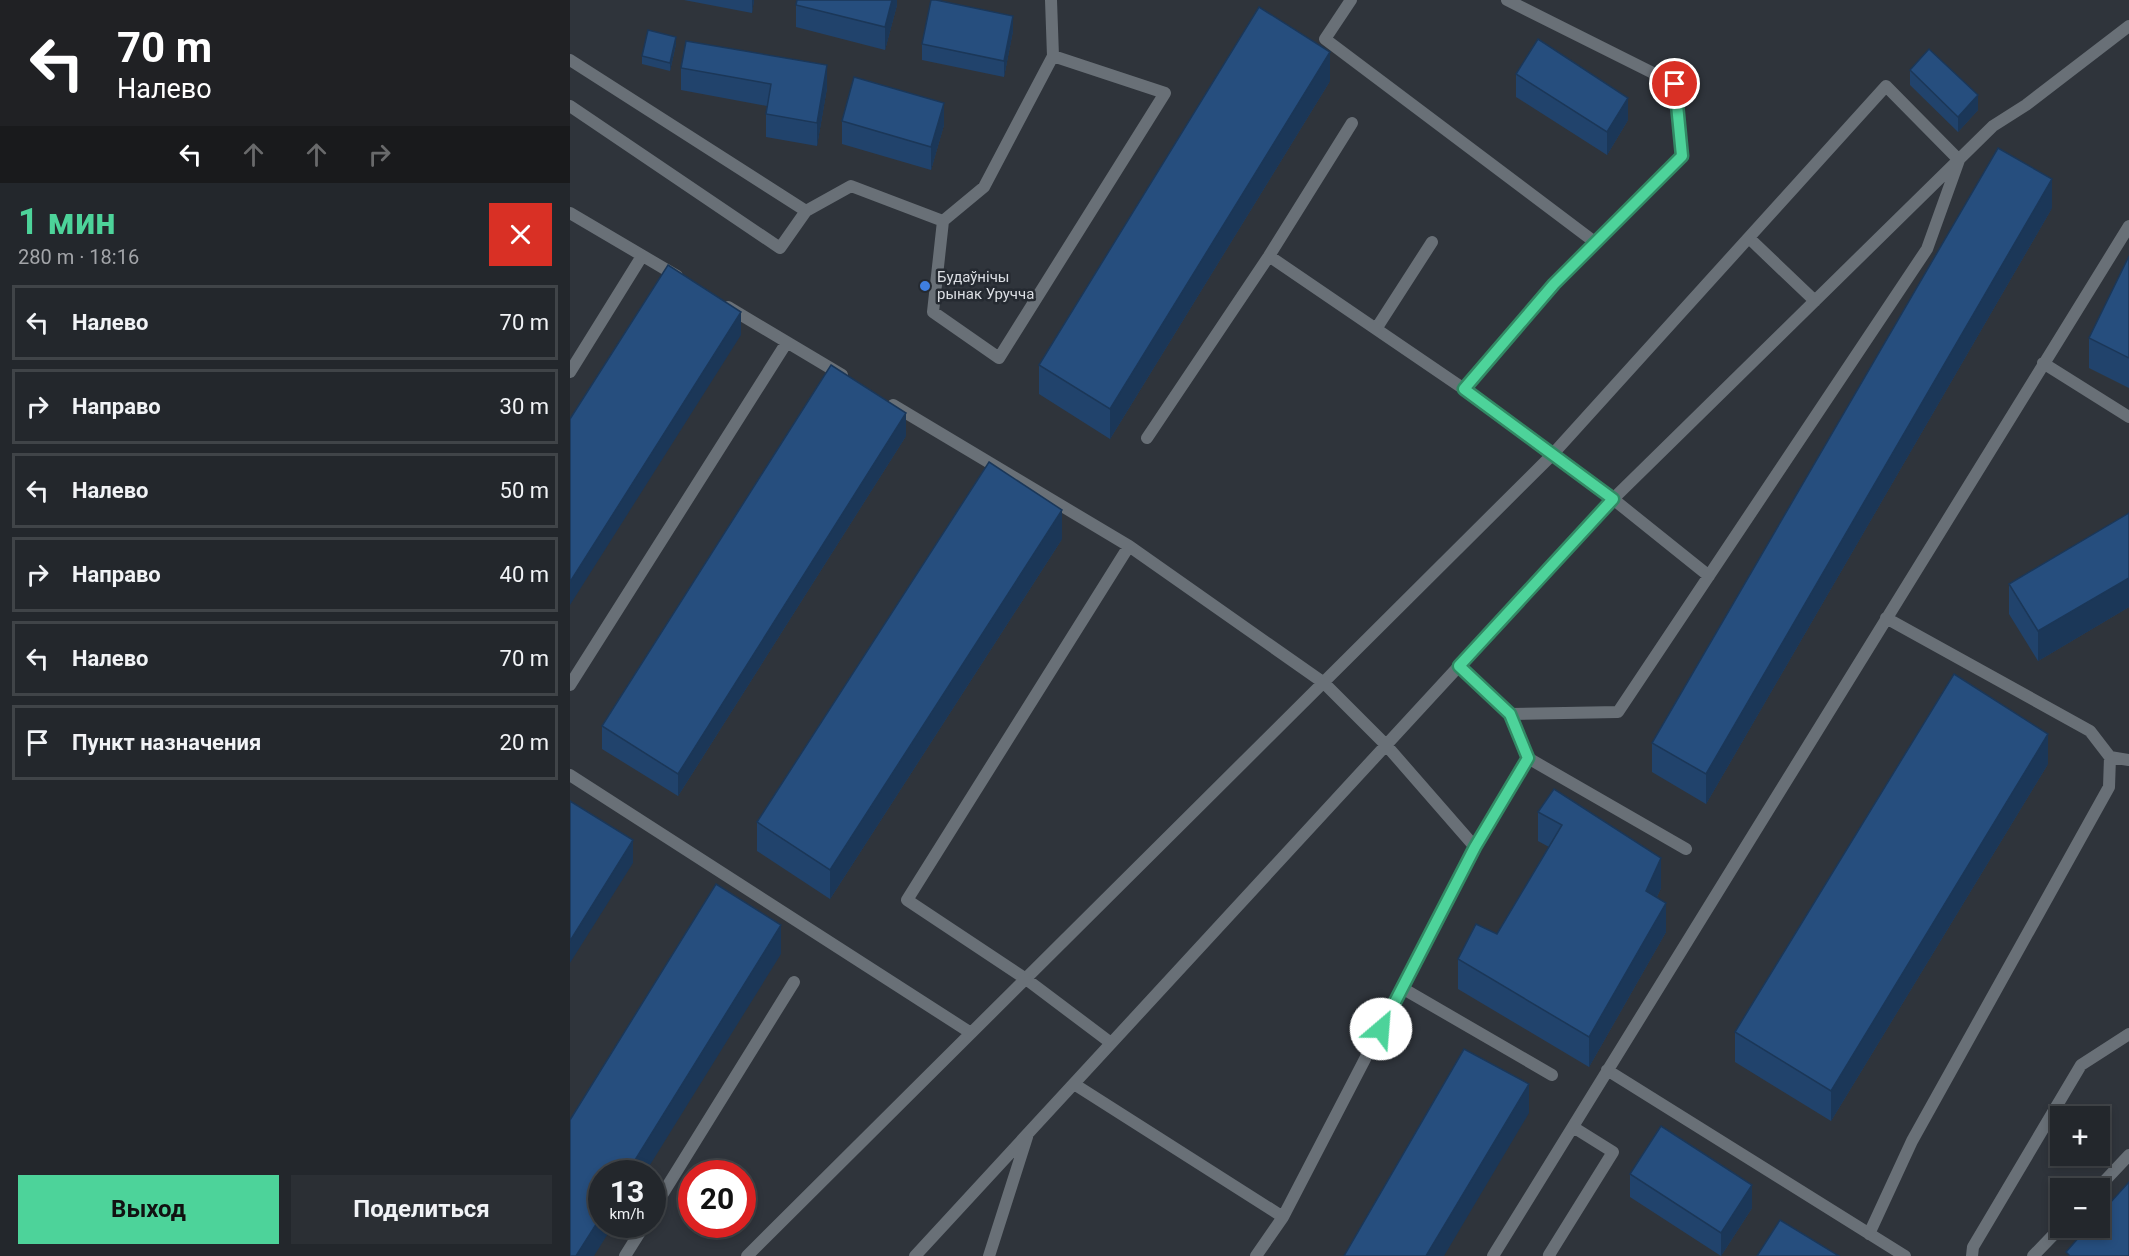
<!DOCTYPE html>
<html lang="ru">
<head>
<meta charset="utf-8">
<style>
  body { margin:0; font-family:Roboto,sans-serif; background:#2b2f34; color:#f1f3f6; height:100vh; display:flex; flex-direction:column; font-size:22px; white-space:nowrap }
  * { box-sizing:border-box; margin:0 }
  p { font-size:20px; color:#a3a5a9 }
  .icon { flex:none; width:33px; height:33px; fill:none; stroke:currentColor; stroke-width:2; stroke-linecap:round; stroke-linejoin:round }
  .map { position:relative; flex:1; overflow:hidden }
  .drawer { display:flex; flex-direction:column; background:#23272c; width:570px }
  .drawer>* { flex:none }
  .guide { background:#202124; color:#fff; overflow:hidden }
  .buttons { position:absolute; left:1480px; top:1106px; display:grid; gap:12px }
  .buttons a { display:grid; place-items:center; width:60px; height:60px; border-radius:0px; background:#23272c; box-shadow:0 3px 9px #0003,0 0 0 2px #404448; font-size:30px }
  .speed { position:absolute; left:18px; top:1160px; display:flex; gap:12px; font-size:30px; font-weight:700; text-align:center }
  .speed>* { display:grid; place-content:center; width:78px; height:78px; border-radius:50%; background:#23272c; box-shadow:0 3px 9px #0003,0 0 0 2px #404448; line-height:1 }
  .speed small { font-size:15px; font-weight:400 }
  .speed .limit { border:9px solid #d22; background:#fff; color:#111 }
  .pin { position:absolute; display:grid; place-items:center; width:51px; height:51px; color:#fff; margin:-26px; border:3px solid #fff; border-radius:50%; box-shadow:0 2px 6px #0007 }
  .me { position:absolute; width:66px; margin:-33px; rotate:27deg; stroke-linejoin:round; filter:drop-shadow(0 0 4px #0008) }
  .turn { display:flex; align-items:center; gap:21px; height:126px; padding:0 18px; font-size:27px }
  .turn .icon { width:78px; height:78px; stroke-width:2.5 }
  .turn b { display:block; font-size:42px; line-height:51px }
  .lanes { display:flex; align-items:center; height:57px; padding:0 18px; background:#0003; justify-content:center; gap:30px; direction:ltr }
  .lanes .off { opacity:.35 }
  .round { display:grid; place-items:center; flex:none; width:63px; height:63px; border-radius:0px; background:#2b2f34 }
  .headline { display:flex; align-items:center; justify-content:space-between; height:102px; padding:0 18px }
  h1 { font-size:36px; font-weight:700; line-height:45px; color:#4dd39a }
  .button { display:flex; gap:12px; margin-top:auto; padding:12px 18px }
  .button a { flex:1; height:69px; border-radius:0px; background:#4dd39a; color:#111; font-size:24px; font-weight:700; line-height:69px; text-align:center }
  .button a+a { background:#2b2f34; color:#f1f3f6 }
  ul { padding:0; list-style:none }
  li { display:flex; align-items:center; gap:18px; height:75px; margin:0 12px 9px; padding:0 6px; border:3px solid #404448; border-radius:0px }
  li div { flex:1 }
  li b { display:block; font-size:22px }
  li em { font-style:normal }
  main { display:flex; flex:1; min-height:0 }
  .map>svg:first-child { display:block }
</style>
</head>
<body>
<main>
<section class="drawer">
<div class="guide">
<div class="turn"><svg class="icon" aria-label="left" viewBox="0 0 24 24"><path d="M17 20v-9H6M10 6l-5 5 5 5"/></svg><div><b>70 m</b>Налево</div></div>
<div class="lanes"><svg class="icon" aria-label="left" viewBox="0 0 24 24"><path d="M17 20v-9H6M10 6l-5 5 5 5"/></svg><svg class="icon off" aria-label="ahead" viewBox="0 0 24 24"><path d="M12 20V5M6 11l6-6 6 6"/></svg><svg class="icon off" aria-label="ahead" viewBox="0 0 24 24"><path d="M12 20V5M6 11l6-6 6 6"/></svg><svg class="icon off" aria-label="right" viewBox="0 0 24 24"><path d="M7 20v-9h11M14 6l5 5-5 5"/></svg></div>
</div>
<div class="headline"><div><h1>1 мин</h1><p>280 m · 18:16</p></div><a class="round" style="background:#d93025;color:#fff"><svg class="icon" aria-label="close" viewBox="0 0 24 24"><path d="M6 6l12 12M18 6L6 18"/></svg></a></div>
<ul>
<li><svg class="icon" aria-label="left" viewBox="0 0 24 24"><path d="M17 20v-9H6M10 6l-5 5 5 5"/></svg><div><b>Налево</b></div><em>70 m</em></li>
<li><svg class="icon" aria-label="right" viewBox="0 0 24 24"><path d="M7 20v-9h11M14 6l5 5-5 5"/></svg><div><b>Направо</b></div><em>30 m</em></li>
<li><svg class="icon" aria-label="left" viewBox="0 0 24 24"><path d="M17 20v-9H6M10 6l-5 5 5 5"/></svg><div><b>Налево</b></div><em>50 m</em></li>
<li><svg class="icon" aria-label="right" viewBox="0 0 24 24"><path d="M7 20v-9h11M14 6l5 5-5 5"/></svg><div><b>Направо</b></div><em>40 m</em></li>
<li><svg class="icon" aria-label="left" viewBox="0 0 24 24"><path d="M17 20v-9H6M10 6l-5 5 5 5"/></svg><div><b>Налево</b></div><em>70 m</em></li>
<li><svg class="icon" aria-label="arrive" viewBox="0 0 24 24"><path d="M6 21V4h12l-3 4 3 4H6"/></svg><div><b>Пункт назначения</b></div><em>20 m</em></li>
</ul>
<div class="button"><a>Выход</a><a>Поделиться</a></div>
</section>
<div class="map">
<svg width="1559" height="1256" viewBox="0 0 1559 1256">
  <rect width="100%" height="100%" fill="#2f343b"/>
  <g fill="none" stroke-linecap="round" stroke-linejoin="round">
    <path stroke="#697077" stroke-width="12" d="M 781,0 L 755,39 L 1026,243
      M 0,60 L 236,211
      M 0,106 L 210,248 L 236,211 L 281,186 L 373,221 L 414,187 L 483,56 L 481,0
      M 0,213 L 107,276
      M 373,221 L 363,312 L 429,358 L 595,93 L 483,56
      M 1179,238 L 1245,301
      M 699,256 L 782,123
      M 158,307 L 272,375
      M 806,329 L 862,242
      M 1473,363 L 1559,417
      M 0,372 L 72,256
      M 894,389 L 984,284 L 1112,156 L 1105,84 L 937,0
      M 323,405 L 559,546
      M 1139,576 L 1043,499 L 1423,126 L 1456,105 L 1559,26
      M 0,685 L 217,342
      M 940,714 L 958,758
      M 1540,757 L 1559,760
      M 0,775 L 401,1033
      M 905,847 L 958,758 L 1116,849
      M 832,988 L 982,1075
      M 1037,1070 L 1335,1256
      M 504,1084 L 713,1217 L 905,847 L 816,745 L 754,683 L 559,546 L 337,900 L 456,979 L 541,1043
      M 1528,1188 L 1559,1155
      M 82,1211 L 224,982
      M 1299,1234 L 1342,1141 L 1539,787 L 1540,757 L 1520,731 L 1316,618
      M 55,1256 L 75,1224
      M 177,1256 L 982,455 L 1316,86 L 1389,160 L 1357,249 L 1048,712 L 940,714 L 889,666
      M 345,1256 L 1043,499 L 894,389 L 699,256 L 577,438
      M 419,1256 L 457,1137
      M 686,1256 L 713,1217
      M 923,1256 L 1559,226
      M 980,1256 L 979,1255 L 1043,1152 L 1003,1127
      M 1402,1256 L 1403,1247 L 1511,1065 L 1559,1034
      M 1463,1256 L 1491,1227"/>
  </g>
  <path fill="#21436c" d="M 114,0 L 184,0 L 182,13 Z
    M 327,0 L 327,5 L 315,50 L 226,27 L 226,5 Z
    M 443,31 L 434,77 L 352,60 L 352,44 Z
    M 106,44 L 100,71 L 72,64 L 72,56 Z
    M 111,68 L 257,88 L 247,146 L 196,137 L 196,114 L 197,106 L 111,90 Z
    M 1340,70 L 1408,110 L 1388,132 L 1340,85 Z
    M 946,74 L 1058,120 L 1037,155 L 946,97 Z
    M 760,81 L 540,439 L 469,394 L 469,365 Z
    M 272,121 L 374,125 L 361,170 L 272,144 Z
    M 1482,208 L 1136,804 L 1082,772 L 1082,743 Z
    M 1559,256 L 1559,388 L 1519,368 L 1519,338 Z
    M 336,436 L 108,796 L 32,749 L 32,726 Z
    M 1559,513 L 1559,607 L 1468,661 L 1439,614 L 1439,584 Z
    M 492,539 L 260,899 L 187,851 L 187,822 Z
    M 1478,764 L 1261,1121 L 1165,1062 L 1165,1032 Z
    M 984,789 L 1091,888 L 1087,897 L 1096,932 L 1019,1067 L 888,989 L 888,959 L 927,934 L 979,847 L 968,841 L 968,812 Z
    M 1060,1174 L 1182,1208 L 1151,1256 L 1060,1197 Z"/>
  <path fill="#1b3758" d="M 182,0 L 184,0 L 182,13 Z
    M 322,0 L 327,0 L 327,5 L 315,50 L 315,27 Z
    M 443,16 L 443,31 L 434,77 L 434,61 Z
    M 106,37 L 106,44 L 100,71 L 100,63 Z
    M 760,52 L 760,81 L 540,439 L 540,409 Z
    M 257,65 L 257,88 L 247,146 L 247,123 Z
    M 1408,95 L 1408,110 L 1388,132 L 1388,117 Z
    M 1058,98 L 1058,120 L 1037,155 L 1037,132 Z
    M 374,103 L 374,125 L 361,170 L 361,147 Z
    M 1482,179 L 1482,208 L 1136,804 L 1136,774 Z
    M 171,312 L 171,335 L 0,605 L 0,582 Z
    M 336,413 L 336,436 L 108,796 L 108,774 Z
    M 492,510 L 492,539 L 260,899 L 260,870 Z
    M 1559,578 L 1559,607 L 1468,661 L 1468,631 Z
    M 1478,734 L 1478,764 L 1261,1121 L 1261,1091 Z
    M 63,840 L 63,863 L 0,963 L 0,941 Z
    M 1091,858 L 1091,888 L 1076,920 L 1076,891 Z
    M 1096,903 L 1096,932 L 1019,1067 L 1019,1037 Z
    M 211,925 L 211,954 L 75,1173 L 57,1173 Z
    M 959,1084 L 959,1113 L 874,1256 L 856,1256 Z
    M 1182,1185 L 1182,1208 L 1151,1256 L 1151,1233 Z
    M 32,1215 L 32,1224 L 44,1224 L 24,1256 L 6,1256 Z"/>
  <path fill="#264e7e" stroke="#1b3758" stroke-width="1.5" d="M 227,0 L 322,0 L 315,27 L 226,5 Z
    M 361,0 L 366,0 L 443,16 L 434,61 L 352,44 Z
    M 689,7 L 760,52 L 540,409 L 469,365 Z
    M 78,30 L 106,37 L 100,63 L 72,56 Z
    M 968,39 L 1058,98 L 1037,132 L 946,74 Z
    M 116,41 L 257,65 L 247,123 L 196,114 L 201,84 L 111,68 Z
    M 1359,49 L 1408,95 L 1388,117 L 1340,70 Z
    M 284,77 L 374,103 L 361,147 L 272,121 Z
    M 1428,148 L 1482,179 L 1136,774 L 1082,743 Z
    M 1559,256 L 1559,358 L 1519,338 Z
    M 98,265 L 171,312 L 0,582 L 0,419 Z
    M 261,365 L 336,413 L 108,774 L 32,726 Z
    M 419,462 L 492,510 L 260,870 L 187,822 Z
    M 1559,513 L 1559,578 L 1468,631 L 1439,584 Z
    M 1384,674 L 1478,734 L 1261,1091 L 1165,1032 Z
    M 984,789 L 1091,858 L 1076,891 L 1096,903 L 1019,1037 L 888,959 L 906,924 L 927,934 L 992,825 L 968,812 Z
    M 0,801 L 63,840 L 0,941 Z
    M 146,884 L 211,925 L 57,1173 L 32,1173 L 32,1215 L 6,1256 L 0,1256 L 0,1120 Z
    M 894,1049 L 959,1084 L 856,1256 L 774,1256 Z
    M 1091,1126 L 1182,1185 L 1151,1233 L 1060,1174 Z
    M 1559,1182 L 1559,1256 L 1500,1256 L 1496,1252 L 1518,1227 L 1530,1227 L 1530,1214 Z
    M 1210,1220 L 1269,1256 L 1187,1256 Z"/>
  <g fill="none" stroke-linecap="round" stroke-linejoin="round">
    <defs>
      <path id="route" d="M 811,1029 L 905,847 L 958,758 L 940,714 L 889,666 L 1043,499 L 894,389 L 984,284 L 1112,156 L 1105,84"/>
    </defs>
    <use href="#route" stroke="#328964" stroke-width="15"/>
    <use href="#route" stroke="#4dd39a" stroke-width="10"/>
  </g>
  <circle fill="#3f7fe0" stroke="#252a31" stroke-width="2" cx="355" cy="286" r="6"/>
  <g text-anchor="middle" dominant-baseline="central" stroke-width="5" stroke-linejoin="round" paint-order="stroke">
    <g font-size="15" fill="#dbdee3" stroke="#252a31" text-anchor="start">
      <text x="367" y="277">Будаўнічы<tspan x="367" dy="17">рынак Уручча</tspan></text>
    </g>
  </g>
</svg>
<div class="buttons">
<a>+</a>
<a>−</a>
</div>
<div class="speed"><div>13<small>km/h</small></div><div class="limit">20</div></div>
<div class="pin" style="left:1105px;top:84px;background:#d93025"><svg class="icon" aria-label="arrive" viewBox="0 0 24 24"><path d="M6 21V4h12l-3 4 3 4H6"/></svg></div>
<svg class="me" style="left:811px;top:1029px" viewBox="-20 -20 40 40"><circle r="19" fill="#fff"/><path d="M0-13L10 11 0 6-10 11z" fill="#4dd39a"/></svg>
</div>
</main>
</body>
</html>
